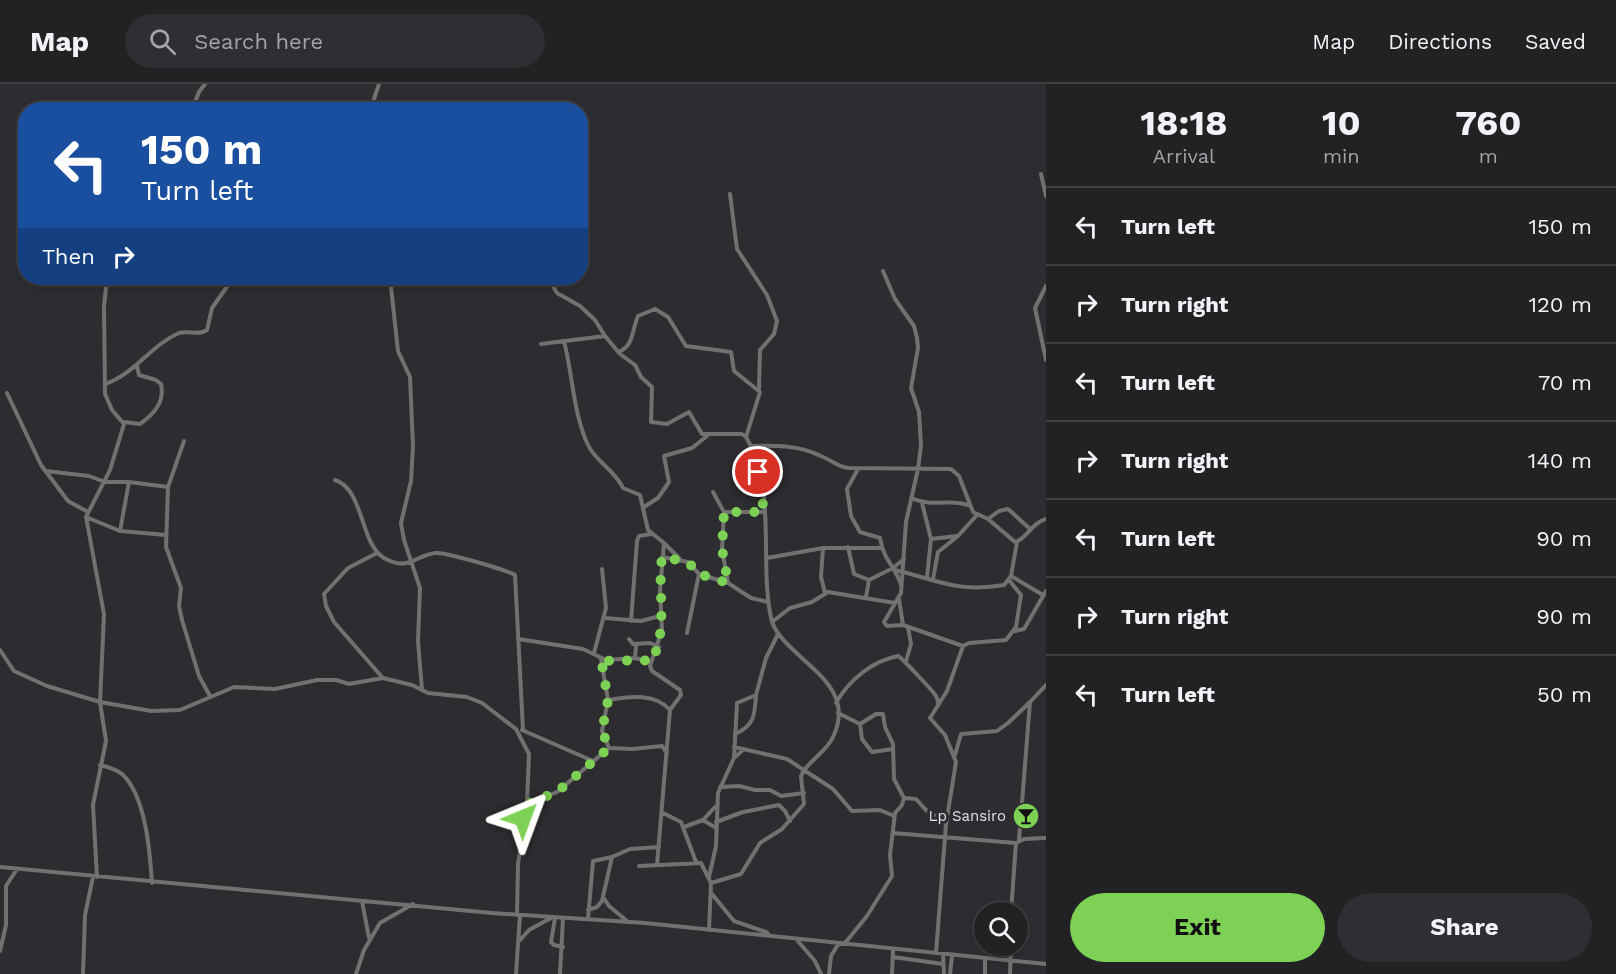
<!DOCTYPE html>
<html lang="en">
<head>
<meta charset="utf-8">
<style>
  body { margin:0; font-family:"Work Sans",sans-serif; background:#2e2f32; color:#f1f3f6; height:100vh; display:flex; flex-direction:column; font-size:22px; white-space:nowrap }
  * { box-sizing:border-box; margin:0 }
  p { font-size:20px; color:#a2a4a7 }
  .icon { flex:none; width:33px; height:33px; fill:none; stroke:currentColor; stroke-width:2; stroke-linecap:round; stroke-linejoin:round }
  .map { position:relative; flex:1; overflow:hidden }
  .details { display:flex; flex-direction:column; background:#222225; width:570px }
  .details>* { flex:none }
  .guide { position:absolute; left:18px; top:18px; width:570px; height:183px; border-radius:24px; box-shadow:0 3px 9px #0003,0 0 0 2px #3f3f42; background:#1a4fa0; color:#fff; overflow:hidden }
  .buttons { position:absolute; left:974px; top:818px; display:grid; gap:12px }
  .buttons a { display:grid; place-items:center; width:54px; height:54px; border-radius:50%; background:#222225; box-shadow:0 3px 9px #0003,0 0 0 2px #3f3f42; font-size:30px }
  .pin { position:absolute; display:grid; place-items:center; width:51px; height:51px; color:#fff; margin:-26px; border:3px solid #fff; border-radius:50%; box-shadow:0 2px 6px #0007 }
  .me { position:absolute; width:66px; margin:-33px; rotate:44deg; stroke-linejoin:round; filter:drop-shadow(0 0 4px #0008) }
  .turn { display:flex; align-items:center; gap:21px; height:126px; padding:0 24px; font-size:27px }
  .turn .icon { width:78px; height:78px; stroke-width:2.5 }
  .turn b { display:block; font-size:42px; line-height:51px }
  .then { display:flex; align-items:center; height:57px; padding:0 24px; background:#0003; gap:12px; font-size:22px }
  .eta { display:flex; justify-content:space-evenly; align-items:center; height:102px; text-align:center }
  .eta b { font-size:36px; font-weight:700; line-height:42px }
  .cta { display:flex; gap:12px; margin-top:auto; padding:12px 24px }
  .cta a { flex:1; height:69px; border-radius:36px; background:#7dd154; color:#111; font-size:24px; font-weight:700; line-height:69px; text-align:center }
  .cta a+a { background:#2e2f32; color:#f1f3f6 }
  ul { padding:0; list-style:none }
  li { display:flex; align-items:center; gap:18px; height:78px; padding:0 24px; border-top:2px solid #3f3f42 }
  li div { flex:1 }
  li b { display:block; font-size:22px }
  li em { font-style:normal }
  header { display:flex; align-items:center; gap:36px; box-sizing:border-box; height:84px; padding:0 30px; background:#222225; border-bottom:2px solid #3f3f42 }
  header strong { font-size:28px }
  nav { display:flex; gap:33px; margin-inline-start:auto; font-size:21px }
  .search { width:420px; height:54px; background:#2e2f32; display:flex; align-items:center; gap:15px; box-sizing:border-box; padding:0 21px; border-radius:33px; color:#a2a4a7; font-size:22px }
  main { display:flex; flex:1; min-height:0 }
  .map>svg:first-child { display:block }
</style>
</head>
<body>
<header>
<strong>Map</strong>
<div class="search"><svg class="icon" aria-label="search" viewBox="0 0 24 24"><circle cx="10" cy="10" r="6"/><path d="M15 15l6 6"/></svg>Search here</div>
<nav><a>Map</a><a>Directions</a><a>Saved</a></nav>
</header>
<main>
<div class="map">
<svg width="1046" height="890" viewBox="0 0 1046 890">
  <rect width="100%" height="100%" fill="#2d2d31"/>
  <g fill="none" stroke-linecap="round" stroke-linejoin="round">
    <path stroke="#717270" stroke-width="4" d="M 192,26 L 199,8 L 205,0
      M 373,26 L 373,18 L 379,0
      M 1041,90 L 1046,112
      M 730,110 L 737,165 L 767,211 L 777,237 L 774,250 L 760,266 L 759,305
      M 883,187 L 895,215 L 914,242 L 917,254 L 918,264 L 911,304 L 919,328 L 921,362 L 918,385 L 906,438 L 901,509 L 884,538 L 887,542 L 903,541 L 963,562
      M 390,194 L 398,267 L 410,293 L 413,362 L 411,397 L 401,439 L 404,456 L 420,504 L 418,557 L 422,606
      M 548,194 L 557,209 L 580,222 L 595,236 L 605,252
      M 1046,202 L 1035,224 L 1046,276
      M 564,257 C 573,292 573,329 588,361 C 596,378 614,385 623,404 L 640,411 L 648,446 L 664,459 L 660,507 L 662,546 L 650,582 L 652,587 L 680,606 L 681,611 L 670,626 L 657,781
      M 541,260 L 605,252 L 620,270 L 635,281 L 641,293 L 652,303 L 651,338 L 667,340 L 689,328 L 702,350 L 742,350 L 746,353 C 778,405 758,481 772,538 C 786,576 860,597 833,653 C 826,669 807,677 801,692 L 804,720 L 782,745 L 760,759 L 741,790 L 711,799
      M 618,268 C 634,263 632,245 638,232 L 655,225 L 668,233 L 686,262 L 731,268 L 734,287 L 760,308 L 746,353
      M 105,300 C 135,290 151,261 179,249 C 189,246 198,252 207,246 L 212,224 L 233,194
      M 7,309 L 41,381 L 68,417 L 88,428
      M 124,338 L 140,340 C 154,330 165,318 161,300 L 156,296 L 139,291 L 137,282
      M 184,357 L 168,403 L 166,463 L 181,504 L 179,522 L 182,536 L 199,592 L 210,612
      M 750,362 C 775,361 798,361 821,372 C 831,376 837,382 848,384 L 951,385 L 959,392 L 973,428 L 988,435 L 1015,458 C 1027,455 1031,439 1046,435
      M 858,385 L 847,405 L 851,432 L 860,448 L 880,454 C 884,478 895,481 901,501
      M 46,387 L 89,392 L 105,398 L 129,398 L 168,403
      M 335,396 C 364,405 360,460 384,474 C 409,488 415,471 436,469 C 445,468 507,486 515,491 L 523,646
      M 713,408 L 724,428 L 764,428
      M 911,414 C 934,424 949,414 968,421
      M 922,419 L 931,455 L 927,493
      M 644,423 L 658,414 L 669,398 L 664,372 L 692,364 L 707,352
      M 724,428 L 722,465 L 728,499
      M 86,433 L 120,447 L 166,451
      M 988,435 L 999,427 L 1008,425 L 1029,444
      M 120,447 L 129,398
      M 931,455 L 957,452
      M 664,459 L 680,475
      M 848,463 L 854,490 L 869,496
      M 823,464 L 821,493 L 825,509
      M 377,469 L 348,484 L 324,510 L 326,522 L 334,538 L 382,593
      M 662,473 L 688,478 L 699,490 L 728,499 L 751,514 L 768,518
      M 767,474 L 823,464 L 881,464
      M 895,486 C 937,496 958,509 1004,501 L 1011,492 L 1017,458
      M 1011,492 L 1043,511
      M 933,495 L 938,468 L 958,452 L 977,431
      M 866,513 L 869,496 L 893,484 L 904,475
      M 899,515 L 903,541
      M 605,534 L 641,537 L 660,532
      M 631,537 L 637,457 L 639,452 L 651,450
      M 772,538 L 790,524 L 812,518 L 828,508 L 895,519
      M 1015,547 L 1024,545 L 1046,507
      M 687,549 L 699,490
      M 518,555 L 583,565 L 606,576 L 635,574 L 651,578
      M 629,555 L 633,560 L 650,559 L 659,563
      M 0,566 L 14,587 L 47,602 L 100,618 L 151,627 L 180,626 L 234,603 L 275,605 L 317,596 L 336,596 L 349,600 L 383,594 L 412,601 L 428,609 L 467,613 L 482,619 L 516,645 L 529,670 L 527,720 L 518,780 L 517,831
      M 594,569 L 606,524 L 602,485
      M 635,574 L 636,561
      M 601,575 L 608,616 L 602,647 L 609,664
      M 906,577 L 911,560 L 908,543
      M 608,616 C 629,613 654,608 670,626
      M 836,619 C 849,596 872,577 898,572 C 901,573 933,607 936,612 C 938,615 938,618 938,622
      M 838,629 L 860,640 L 862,655 L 872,668 L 893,665
      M 522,646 L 593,677
      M 735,650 C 754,642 755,631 756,611
      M 734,663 L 787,675 L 833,705 L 852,727 L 880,726 L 894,732
      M 955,671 L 961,650 L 997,647 L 1008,639 L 1030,618
      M 734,674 L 743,666
      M 100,681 C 108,683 116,685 122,690 C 146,712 150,769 152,799
      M 720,703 L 739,702 L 755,706 L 770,706 L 781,712 L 804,709
      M 904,714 L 916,715 L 925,725 L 945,739
      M 527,720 L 557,708 L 609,664 L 632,665 L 662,662 L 667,669
      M 663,729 L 681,738 L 696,778
      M 703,736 L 716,744
      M 716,738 L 743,728 L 779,721 L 785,727 L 790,737
      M 684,743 L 703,736 L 715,723
      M 893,749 L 1016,759
      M 1019,756 L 1030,618 L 1046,601
      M 639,782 L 701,779 L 711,799 L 709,846
      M 0,783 L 492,829 L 645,839 L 1046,880
      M 97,793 L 93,721 L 106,657 L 100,618 L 104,530 L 86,433 L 110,386 L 124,340 L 112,326 L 105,310 L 104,222 L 107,194
      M 709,793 L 716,762 L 718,709 L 734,674 L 737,619 L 756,611 L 766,574 L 778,550
      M 712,810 L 734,837 L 766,848 L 769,851
      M 603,813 L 609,822 L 627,837
      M 362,817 L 369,854
      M 588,826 L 597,823 L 602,817 L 612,773
      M 1011,828 L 1016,759 L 1024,755 L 1046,754
      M 555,834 L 551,858 L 554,861 L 563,863
      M 588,835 L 593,777 L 612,773 L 630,765 L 659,763
      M 520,856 L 529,846 L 551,834
      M 797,856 L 815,877 L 821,890
      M 845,859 L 867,832 L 892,792 L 890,771 L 895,729 L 902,721 L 904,714 L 894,695 L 893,660 L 885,643 L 883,630 L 876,630 L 860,640
      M 0,867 L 6,841 L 6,802 L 17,785
      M 936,869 L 946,740 L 956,678 L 945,651 L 930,634 L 947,607 L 963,562 L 969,559 L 1006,556 L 1016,543 L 1021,511 L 1009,496
      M 943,870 L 944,890
      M 893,873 L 943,880
      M 83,890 L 85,831 L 93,793
      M 356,890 L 364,866 L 380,839 L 413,820
      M 516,890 L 520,831
      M 560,890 L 563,834
      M 829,890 L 831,872 L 839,859
      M 892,890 L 893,866
      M 950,890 L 952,872
      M 985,890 L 985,875
      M 1010,890 L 1011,861"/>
  </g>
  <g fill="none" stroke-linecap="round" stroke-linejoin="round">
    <path stroke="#7dd154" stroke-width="10" stroke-dasharray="0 18" d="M 523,734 L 527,720 L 557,708 L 609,664 L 602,647 L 608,616 L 601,574 C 616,582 634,572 651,578 C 669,546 657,509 662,473 L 688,478 L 699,490 L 728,499 L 722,465 L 724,428 L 764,428 L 758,388"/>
  </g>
  <defs>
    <symbol id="bar-disc" viewBox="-11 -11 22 22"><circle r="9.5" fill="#7dd154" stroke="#2d2d31"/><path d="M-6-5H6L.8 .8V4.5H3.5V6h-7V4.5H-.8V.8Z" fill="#111"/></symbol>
  </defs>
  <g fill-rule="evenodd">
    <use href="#bar-disc" x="1011" y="717" width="30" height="30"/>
  </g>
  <g text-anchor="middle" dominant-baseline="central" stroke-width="6" stroke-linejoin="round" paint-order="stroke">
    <g font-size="15" fill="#e0e0e3" stroke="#2d2d31" text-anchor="end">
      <text x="1006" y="732">Lp Sansiro</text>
    </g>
  </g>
</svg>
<div class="buttons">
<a><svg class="icon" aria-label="search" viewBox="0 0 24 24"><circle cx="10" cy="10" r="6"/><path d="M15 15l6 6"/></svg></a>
</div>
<div class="pin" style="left:758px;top:388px;background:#d93025"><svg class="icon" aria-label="arrive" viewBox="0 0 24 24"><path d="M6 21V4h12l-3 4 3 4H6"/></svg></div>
<svg class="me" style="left:523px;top:734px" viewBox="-20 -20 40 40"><path d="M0-17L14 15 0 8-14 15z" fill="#7dd154" stroke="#fff" stroke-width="4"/></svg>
<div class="guide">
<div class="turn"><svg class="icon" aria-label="left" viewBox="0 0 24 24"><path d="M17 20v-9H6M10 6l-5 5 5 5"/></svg><div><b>150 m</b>Turn left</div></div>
<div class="then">Then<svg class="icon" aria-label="right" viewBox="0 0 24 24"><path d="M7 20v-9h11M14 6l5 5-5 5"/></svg></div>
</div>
</div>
<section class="details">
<div class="eta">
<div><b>18:18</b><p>Arrival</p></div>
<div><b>10</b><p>min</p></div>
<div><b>760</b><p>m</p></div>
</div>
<ul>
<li><svg class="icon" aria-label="left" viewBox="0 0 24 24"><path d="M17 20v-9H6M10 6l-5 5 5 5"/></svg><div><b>Turn left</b></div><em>150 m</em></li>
<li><svg class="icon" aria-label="right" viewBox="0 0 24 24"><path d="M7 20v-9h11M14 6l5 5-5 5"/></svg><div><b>Turn right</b></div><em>120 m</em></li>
<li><svg class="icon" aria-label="left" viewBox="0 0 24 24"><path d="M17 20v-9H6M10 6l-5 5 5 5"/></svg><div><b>Turn left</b></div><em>70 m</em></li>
<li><svg class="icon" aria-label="right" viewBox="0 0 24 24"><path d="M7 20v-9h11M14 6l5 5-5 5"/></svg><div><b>Turn right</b></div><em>140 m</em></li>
<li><svg class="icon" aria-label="left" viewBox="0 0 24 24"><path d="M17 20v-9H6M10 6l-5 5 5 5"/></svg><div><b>Turn left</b></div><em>90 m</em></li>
<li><svg class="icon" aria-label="right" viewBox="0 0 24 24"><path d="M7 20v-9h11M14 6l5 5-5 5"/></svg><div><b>Turn right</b></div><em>90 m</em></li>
<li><svg class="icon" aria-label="left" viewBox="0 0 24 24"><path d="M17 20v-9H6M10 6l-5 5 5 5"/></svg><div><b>Turn left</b></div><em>50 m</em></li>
</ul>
<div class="cta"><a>Exit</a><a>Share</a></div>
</section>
</main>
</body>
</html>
